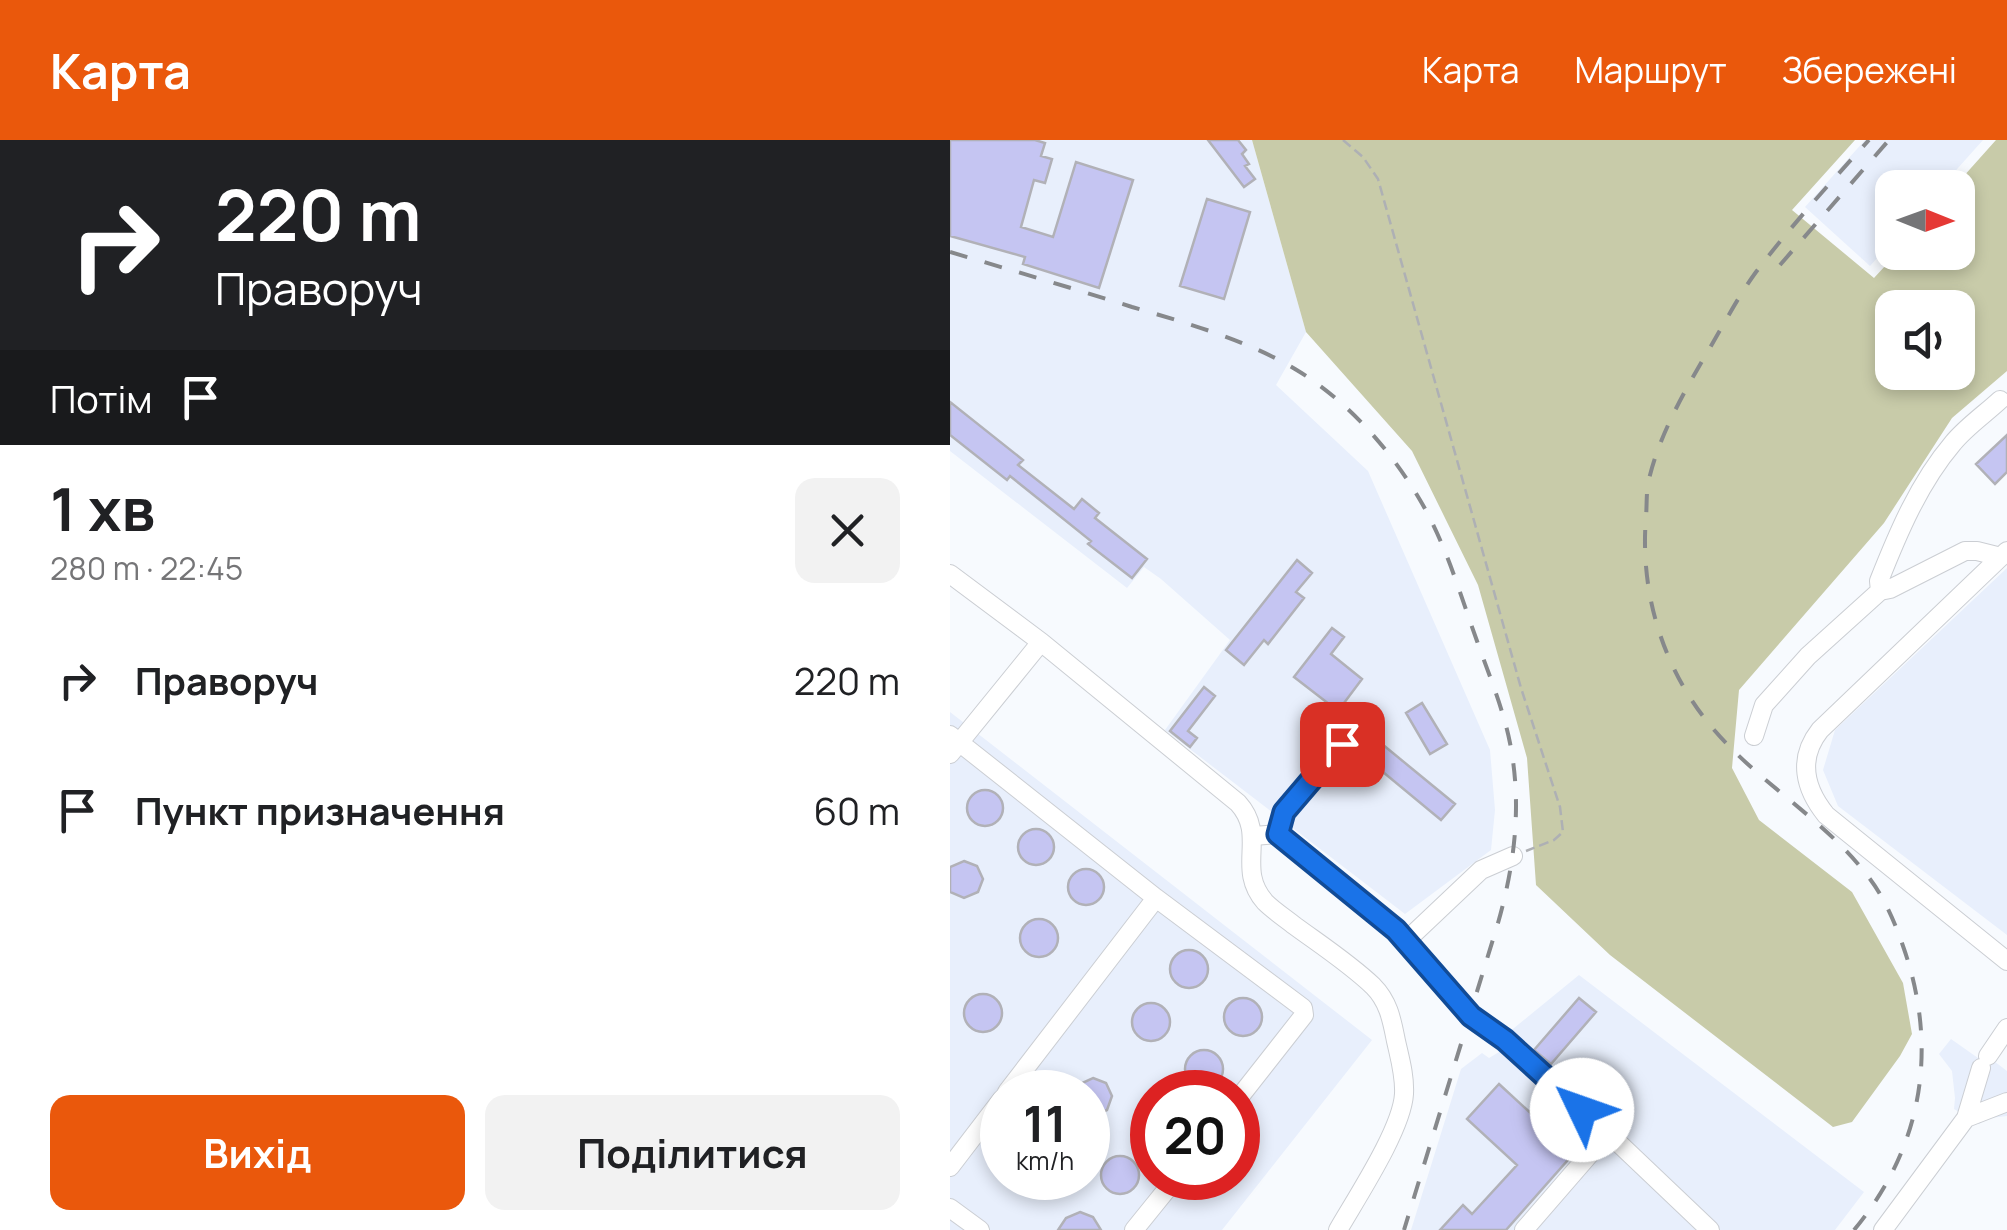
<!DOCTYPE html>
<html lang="uk">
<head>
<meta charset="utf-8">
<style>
  body { margin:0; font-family:Manrope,sans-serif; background:#f2f2f2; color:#202124; height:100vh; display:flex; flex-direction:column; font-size:38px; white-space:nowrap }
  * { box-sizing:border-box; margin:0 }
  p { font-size:32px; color:#757577 }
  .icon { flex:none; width:55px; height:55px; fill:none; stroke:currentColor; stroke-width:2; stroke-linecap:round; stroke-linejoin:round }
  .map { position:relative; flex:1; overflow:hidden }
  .details { display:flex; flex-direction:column; background:#fff; width:950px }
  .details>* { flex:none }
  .top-card { background:#202124; color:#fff; overflow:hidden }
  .needle { width:65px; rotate:91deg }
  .tools { position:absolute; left:925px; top:30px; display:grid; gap:20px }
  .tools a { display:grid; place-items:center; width:100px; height:100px; border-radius:20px; background:#fff; box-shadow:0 5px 15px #0003; font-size:50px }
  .speed { position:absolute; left:30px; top:930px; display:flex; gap:20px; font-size:50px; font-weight:700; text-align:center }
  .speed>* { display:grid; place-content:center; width:130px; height:130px; border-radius:50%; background:#fff; box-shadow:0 5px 15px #0003; line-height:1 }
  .speed small { font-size:25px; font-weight:400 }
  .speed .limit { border:15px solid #d22; background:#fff; color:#111 }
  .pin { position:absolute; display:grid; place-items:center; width:85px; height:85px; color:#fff; margin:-42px; border-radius:20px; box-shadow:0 5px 15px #0006 }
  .me { position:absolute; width:110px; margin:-55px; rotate:312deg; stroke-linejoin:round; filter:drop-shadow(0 0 8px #0008) }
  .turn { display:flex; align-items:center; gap:35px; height:210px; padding:0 50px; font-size:45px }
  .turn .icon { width:130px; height:130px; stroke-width:2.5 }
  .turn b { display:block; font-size:70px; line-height:85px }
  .then { display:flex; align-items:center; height:95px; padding:0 50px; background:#0003; gap:20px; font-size:38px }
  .round { display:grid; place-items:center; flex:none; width:105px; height:105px; border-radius:20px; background:#f2f2f2 }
  .overview { display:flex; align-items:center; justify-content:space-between; height:170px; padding:0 50px }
  h1 { font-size:60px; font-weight:700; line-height:75px }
  .button { display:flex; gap:20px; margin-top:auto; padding:20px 50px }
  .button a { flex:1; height:115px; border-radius:20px; background:#ea580c; color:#fff; font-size:40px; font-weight:700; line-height:115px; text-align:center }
  .button a+a { background:#f2f2f2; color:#202124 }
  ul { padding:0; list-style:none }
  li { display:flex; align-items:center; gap:30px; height:130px; padding:0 50px }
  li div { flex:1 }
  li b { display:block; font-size:38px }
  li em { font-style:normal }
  header { display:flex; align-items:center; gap:60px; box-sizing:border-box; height:140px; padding:0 50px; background:#ea580c; color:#fff }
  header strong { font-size:48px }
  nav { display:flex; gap:55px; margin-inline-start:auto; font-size:35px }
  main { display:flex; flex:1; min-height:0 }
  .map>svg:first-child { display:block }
</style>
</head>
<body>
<header>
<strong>Карта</strong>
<nav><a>Карта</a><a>Маршрут</a><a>Збережені</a></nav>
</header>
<main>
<section class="details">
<div class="top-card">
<div class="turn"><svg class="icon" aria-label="right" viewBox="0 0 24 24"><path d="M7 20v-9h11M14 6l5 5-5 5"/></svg><div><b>220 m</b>Праворуч</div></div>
<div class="then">Потім<svg class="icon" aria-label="arrive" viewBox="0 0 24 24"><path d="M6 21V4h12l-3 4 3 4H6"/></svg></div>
</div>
<div class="overview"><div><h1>1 хв</h1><p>280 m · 22:45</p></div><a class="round"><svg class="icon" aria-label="close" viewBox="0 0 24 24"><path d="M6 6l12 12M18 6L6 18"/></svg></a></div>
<ul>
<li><svg class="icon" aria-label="right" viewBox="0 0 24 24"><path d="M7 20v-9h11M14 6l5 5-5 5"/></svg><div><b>Праворуч</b></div><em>220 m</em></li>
<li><svg class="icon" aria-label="arrive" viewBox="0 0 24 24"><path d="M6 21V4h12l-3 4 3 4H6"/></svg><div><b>Пункт призначення</b></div><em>60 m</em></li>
</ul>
<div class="button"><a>Вихід</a><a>Поділитися</a></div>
</section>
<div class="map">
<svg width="1057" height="1090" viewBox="0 0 1057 1090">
  <rect width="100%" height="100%" fill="#f7fafe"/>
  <path fill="#e8effc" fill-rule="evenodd" d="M 0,0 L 302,0 L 356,192 L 326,245 L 418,331 L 540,610 L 545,670 L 541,710 L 455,774 L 215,590 L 280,500 L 211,439 L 194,427 L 177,448 L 0,311 Z
    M 915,0 L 1033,0 L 991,47 L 942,48 L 942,101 L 920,126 L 855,67 Z
    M 1057,428 L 1057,795 L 888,666 L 873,630 L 885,590 Z
    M 0,572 L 422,900 L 272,1090 L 0,1090 ZM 52,952 L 138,952 L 138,1038 L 52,1038 ZM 202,952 L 288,952 L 288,1038 L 202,1038 Z
    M 629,835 L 914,1052 L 885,1090 L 461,1090 L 511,929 L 532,913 L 539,918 L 549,912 L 558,893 Z
    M 1001,899 L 1028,918 L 1032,912 L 1057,931 L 1057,976 L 1040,978 L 1029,984 L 1004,969 L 1005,958 L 1002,931 L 989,914 Z"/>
  <path fill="#c8cba9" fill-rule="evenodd" d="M 302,0 L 905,0 L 842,70 L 924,138 L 947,113 L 1008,112 L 1008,48 L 1004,47 L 1046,0 L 1057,0 L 1057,231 L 1002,278 L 934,383 L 789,550 L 782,628 L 809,680 L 902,752 L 953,843 L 962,894 L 950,916 L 902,982 L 883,987 L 660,815 L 586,745 L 577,618 L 528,445 L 462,311 L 356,192 ZM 942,168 L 1008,168 L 1008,232 L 942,232 Z"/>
  <path fill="#c5c5f2" stroke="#b1b1b7" stroke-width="2.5" d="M 0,0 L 85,0 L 95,3 L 91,16 L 102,19 L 95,43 L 84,40 L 71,87 L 103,97 L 126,22 L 183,40 L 149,148 L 73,124 L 75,117 L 0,96 Z
    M 258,0 L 288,0 L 296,10 L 292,14 L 299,24 L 295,26 L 305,39 L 294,47 Z
    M 257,59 L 300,72 L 274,159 L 230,146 Z
    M 0,262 L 73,320 L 68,325 L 124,369 L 132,359 L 149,373 L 145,378 L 197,419 L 182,438 L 138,404 L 141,401 L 60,336 L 57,340 L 0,295 Z
    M 1057,295 L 1057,332 L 1045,344 L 1026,324 Z
    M 347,420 L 362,433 L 346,452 L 354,458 L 318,504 L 314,500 L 294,525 L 276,510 Z
    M 382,488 L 394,497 L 381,514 L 412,539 L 388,571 L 344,537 Z
    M 254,547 L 265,556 L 238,591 L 247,598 L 240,607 L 220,591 Z
    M 472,563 L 497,604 L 480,614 L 456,573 Z
    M 420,580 L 428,586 L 421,595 L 505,664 L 491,680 L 404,608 L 404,600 Z
    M17 668a18 18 0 1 1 36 0a18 18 0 1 1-36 0Z
    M68 707a18 18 0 1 1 36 0a18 18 0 1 1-36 0Z
    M 14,721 L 27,726 L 33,739 L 28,752 L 14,758 L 0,752 L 0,727 Z
    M118 747a18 18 0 1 1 36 0a18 18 0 1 1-36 0Z
    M70 798a19 19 0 1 1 38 0a19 19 0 1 1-38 0Z
    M220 829a19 19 0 1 1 38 0a19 19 0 1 1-38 0Z
    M14 873a19 19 0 1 1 38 0a19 19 0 1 1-38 0Z
    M 629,858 L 646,872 L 601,924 L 584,910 Z
    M274 877a19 19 0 1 1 38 0a19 19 0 1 1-38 0Z
    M182 882a19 19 0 1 1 38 0a19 19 0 1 1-38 0Z
    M235 929a19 19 0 1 1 38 0a19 19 0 1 1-38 0Z
    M 143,938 L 156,943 L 162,956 L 157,970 L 144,976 L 138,975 L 138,952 L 124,952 L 130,944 Z
    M 549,944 L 624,1013 L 556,1090 L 490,1090 L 513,1065 L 522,1074 L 567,1025 L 517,979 Z
    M151 1035a19 19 0 1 1 38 0a19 19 0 1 1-38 0Z
    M 130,1072 L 143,1077 L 151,1090 L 108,1090 L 116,1078 Z"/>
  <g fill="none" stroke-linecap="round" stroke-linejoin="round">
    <defs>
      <path id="minor" d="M 1057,411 L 870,590 C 847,619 855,649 876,675 L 1057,821
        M 0,434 L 91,502 L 288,663 C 318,696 285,728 315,762 C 324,771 335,778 345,786 C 371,805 400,824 423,846 C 439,862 442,881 446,901 C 450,919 455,936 454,954 C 452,989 407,1057 388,1090
        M 930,451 L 929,441 C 948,393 969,343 1003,303 C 1016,287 1035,274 1050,260
        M 0,595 L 206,758 L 353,868 L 354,875 L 288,959
        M 804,596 L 814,565 L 858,516 L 930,451 L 940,449 L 1015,411 L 1027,411 L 1051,417
        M 0,614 L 91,502
        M 328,694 L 334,672 L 392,604
        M 304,696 L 328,694 L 445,789 L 521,876 L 555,900 L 658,993 L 760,1090
        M 457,800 L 531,730 L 563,716
        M 1038,916 L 1057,888
        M 57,952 L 206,758
        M 1016,978 L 1057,962
        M 0,1027 L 52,959
        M 0,1068 L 30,1090
        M 184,1090 L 226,1038
        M 574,1090 L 658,993
        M 933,1090 L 1016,978 L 1031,928"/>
    </defs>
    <use href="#minor" stroke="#cbced3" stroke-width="20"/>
    <path stroke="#aeb0b4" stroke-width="2.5" stroke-dasharray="10 5" stroke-linecap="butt" d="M 393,0 L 413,17 L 428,39 L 571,548 L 610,667 L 613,692 L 604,700 L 576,711"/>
    <use href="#minor" stroke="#fff" stroke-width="18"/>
    <path stroke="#86888b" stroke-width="4" stroke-dasharray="18 18" stroke-linecap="butt" d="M 0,112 C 61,130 122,148 182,167 C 234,182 299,201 345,229 C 397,260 440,309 470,360 C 496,404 510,454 527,501 C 539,535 553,568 560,603 C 572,664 565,723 548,783 L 454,1090
      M 830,125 L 939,0
      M 904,1090 C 973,1007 989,908 953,806 C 945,783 935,759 920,739 C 881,686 822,651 777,604 C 718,544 689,461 696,377 C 697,365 696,351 699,339 C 710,294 732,256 755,216 C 772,188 787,158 806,132 C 841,86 880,43 919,0"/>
  </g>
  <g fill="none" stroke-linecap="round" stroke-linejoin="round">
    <defs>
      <path id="route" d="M 392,604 L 334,672 L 328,694 L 446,790 L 521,876 L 555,900 L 632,970"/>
    </defs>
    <use href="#route" stroke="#114b97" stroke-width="25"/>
    <use href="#route" stroke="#1a73e8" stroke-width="18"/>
  </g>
</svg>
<div class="tools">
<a><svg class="needle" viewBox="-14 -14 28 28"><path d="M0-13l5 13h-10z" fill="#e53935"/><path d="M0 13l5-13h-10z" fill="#757577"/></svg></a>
<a><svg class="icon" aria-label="sound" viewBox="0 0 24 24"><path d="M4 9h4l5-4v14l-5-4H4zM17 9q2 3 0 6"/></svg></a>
</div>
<div class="speed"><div>11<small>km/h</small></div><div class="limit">20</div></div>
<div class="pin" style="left:392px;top:604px;background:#d93025"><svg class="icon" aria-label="arrive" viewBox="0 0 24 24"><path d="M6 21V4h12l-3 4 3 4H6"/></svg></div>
<svg class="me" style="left:632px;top:970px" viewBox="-20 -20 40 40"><circle r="19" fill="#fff"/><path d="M0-13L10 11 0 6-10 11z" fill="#1a73e8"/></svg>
</div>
</main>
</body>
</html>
